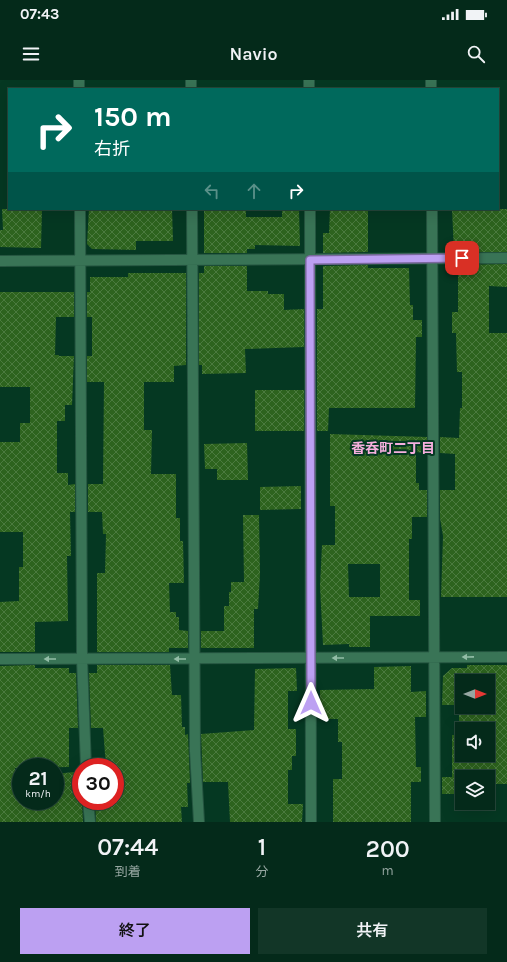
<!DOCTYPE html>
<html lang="ja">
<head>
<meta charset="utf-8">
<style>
  body { margin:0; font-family:Karla,"Noto Sans JP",sans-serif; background:#123627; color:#f1f3f6; height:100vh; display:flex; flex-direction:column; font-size:15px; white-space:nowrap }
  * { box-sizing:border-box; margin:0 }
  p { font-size:13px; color:#97a7a2 }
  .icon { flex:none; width:22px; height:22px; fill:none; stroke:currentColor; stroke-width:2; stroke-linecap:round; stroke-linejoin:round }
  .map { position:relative; height:742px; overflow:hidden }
  .side { display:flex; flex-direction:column; background:#042a1a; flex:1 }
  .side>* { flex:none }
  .banner { position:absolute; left:8px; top:8px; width:491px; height:122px; border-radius:0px; box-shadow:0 4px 16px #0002,0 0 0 1px #254639; background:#00695c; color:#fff; overflow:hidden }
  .needle { width:26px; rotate:90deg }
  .fabs { position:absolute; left:455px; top:594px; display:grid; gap:8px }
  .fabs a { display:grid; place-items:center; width:40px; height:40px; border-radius:0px; background:#042a1a; box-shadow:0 4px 16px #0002,0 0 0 1px #254639; font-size:20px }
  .speed { position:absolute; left:12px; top:678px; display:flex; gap:8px; font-size:20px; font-weight:700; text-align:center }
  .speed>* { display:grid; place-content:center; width:52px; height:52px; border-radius:50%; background:#042a1a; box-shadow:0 4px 16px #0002,0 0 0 1px #254639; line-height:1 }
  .speed small { font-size:10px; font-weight:400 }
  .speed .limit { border:6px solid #d22; background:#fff; color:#111 }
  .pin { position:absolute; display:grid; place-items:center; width:34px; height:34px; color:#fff; margin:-17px; border-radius:8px; box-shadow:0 2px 6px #0006 }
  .me { position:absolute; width:44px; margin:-22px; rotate:0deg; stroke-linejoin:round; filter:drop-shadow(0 0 3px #0008) }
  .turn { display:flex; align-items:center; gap:14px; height:84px; padding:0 20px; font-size:18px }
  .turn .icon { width:52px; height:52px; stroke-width:2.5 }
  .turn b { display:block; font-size:28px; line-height:34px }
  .lanes { display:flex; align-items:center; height:38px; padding:0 20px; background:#0003; justify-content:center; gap:20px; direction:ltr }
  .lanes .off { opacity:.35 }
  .eta { display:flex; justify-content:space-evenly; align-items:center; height:68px; text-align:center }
  .eta b { font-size:24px; font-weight:600; line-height:28px }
  .primary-button { display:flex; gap:8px; margin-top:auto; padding:8px 20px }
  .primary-button a { flex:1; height:46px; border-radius:0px; background:#bca0f2; color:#111; font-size:16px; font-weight:600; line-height:46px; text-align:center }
  .primary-button a+a { background:#123627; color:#f1f3f6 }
  .status { display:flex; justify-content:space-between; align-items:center; height:28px; padding:0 20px; background:#042a1a; direction:ltr }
  .status svg { height:11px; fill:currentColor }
  header { display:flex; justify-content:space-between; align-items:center; height:52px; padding:0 20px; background:#042a1a; font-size:18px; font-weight:600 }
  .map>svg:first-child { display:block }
</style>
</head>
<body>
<div class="status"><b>07:43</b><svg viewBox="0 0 49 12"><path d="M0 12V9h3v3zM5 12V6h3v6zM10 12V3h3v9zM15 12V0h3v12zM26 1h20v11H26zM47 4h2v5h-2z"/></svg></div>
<header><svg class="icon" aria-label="menu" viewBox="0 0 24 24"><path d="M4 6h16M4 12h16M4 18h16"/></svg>Navio<svg class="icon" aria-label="search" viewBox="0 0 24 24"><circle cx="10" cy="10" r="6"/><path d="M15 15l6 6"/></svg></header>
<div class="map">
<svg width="507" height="742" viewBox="0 0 507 742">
  <defs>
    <pattern id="building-cross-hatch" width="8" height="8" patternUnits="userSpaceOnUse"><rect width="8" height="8" fill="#2d631e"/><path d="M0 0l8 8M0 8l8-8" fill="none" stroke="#4a7a3e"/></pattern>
  </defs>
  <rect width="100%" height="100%" fill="#053822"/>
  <path fill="url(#building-cross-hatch)" fill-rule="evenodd" d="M 2,129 L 42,129 L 41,168 L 0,167 L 0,150 L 3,150 Z
    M 89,129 L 172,129 L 173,161 L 136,161 L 136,170 L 92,169 L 87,164 Z
    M 204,129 L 246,129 L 246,137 L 282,137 L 282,129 L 299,129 L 300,166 L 255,165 L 255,169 L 247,169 L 247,173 L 204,173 Z
    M 330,129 L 368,129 L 368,172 L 323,173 L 323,153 L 329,153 Z
    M 452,129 L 507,129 L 507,172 L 454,172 Z
    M 507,184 L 507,207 L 489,206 L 489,253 L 507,253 L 507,517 L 441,517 L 443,456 L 440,438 L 440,410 L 455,410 L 455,374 L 440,373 L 440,357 L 459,358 L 460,328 L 462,328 L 462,292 L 457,292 L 456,253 L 452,253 L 452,232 L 458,232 L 458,192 L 454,193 L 454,185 Z
    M 368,185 L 368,188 L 409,188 L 410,225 L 413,225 L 413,240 L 422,240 L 422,257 L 416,257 L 415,328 L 329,328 L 328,351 L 317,351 L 317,229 L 323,229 L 323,186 Z
    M 204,186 L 247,186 L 247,211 L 268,211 L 268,214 L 284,214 L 284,230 L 304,229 L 304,267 L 245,269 L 246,293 L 202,294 L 202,285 L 199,285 L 199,193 L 204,193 Z
    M 128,193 L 186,193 L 186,285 L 174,286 L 174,302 L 144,302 L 144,350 L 152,350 L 151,394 L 176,394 L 176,438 L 180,438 L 180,461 L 183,461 L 184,503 L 169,503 L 170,532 L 176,532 L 176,537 L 179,537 L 179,550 L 188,551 L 188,568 L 169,568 L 169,572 L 97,572 L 97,493 L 105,493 L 106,454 L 103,454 L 102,432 L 88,432 L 88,404 L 103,404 L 104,302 L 87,302 L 87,276 L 92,276 L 92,237 L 87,237 L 87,212 L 90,212 L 90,197 L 128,197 Z
    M 0,212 L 74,212 L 74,237 L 56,237 L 55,275 L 59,275 L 59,276 L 74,276 L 72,325 L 65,325 L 65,341 L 57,341 L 57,393 L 68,393 L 68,405 L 75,404 L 75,432 L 70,432 L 71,476 L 67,476 L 68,541 L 35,542 L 35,572 L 0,572 L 0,522 L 19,521 L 19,487 L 23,487 L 23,452 L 0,452 L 0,362 L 20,362 L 20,343 L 30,343 L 30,307 L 0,307 Z
    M 255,310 L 304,310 L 304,351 L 255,351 Z
    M 330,354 L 427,357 L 427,373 L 416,372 L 416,403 L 419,403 L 419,410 L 427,410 L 427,437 L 412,437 L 412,459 L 409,459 L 409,520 L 420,520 L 420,536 L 370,536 L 370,567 L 349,567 L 349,564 L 323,565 L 320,506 L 322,465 L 335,465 L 335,426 L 330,426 ZM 348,484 L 380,484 L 380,517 L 349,517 Z
    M 247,363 L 248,400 L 217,400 L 217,389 L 205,389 L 204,364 Z
    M 301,406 L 301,429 L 260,430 L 260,407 Z
    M 243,435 L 259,435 L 260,494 L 258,529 L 254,529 L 254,568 L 201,568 L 201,551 L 224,551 L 224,526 L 229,526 L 229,512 L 231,512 L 231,502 L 244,502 Z
    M 35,585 L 35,588 L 69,588 L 69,593 L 76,593 L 78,648 L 69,648 L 69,687 L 15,688 L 17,721 L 55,721 L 55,694 L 74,692 L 77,721 L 82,721 L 83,742 L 0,742 L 0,586 Z
    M 97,585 L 170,585 L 172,615 L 181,615 L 182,647 L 185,647 L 185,655 L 188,654 L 190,703 L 187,703 L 188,727 L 181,727 L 182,742 L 96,742 L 95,721 L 115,721 L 115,687 L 106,687 L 103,648 L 91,648 L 89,593 L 97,593 Z
    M 467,585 L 507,585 L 507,704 L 493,704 L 492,708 L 489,708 L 488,715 L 488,697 L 462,697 L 462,714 L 442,714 L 442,697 L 452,697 L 452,655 L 459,655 L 459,625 L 442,625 L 443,596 L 452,588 L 467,588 ZM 462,601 L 488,601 L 488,627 L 462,627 ZM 462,649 L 488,649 L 488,675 L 462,675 Z
    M 411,586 L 411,612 L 426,611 L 426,637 L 415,637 L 416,687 L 421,687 L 421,702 L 411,702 L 411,742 L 333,742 L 333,699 L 342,699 L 342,662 L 338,662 L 338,639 L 320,639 L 320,610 L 374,609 L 374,587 Z
    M 296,588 L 297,611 L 288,611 L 288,649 L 296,649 L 296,676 L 292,676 L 292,690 L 288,690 L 288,724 L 303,724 L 302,742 L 230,742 L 228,702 L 203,702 L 201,654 L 254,650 L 255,589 Z"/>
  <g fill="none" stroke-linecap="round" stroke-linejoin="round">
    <defs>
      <path id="minor" d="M 79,0 L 79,9
        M 191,0 L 191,9
        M 309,0 L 309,9
        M 431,0 L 431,9
        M 80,129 L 82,579 L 86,687
        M 192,129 L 195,671 L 199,742
        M 310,129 L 311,742
        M 432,129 L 435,742
        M 0,181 L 507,178
        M 0,579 L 507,577
        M 88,721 L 90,742"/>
    </defs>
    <use href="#minor" stroke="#255540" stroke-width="12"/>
    <use href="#minor" stroke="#397456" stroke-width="10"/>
  </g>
  <defs><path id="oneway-solid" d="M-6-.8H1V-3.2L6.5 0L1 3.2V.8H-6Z"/></defs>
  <g fill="#92bda6">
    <use href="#oneway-solid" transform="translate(468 577) rotate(179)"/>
    <use href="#oneway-solid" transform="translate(338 578) rotate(180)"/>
    <use href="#oneway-solid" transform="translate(50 579) rotate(180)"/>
    <use href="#oneway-solid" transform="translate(180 579) rotate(-180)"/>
  </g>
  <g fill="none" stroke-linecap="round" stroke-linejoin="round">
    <defs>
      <path id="route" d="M 311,623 L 310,180 L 462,178"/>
    </defs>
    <use href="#route" stroke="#7a689d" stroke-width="10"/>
    <use href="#route" stroke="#bca0f2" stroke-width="7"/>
  </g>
  <g text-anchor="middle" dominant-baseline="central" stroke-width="4" stroke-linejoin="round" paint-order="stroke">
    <g font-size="14" font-weight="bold" fill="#f5afde" stroke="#053822">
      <text x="393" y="368">香呑町二丁目</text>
    </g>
  </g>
</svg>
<div class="fabs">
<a><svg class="needle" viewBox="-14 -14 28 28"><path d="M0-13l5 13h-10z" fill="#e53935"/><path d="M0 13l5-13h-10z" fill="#97a7a2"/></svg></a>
<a><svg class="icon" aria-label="sound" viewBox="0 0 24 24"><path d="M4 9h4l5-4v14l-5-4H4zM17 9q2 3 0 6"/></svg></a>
<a><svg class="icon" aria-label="layers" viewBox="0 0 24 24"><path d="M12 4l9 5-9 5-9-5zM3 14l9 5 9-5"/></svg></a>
</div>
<div class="speed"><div>21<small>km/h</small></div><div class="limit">30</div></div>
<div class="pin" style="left:462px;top:178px;background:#d93025"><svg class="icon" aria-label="arrive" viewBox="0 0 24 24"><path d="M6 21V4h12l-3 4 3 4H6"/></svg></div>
<svg class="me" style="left:311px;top:623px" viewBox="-20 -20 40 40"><path d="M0-17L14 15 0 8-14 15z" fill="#bca0f2" stroke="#fff" stroke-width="4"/></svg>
<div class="banner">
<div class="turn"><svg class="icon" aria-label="right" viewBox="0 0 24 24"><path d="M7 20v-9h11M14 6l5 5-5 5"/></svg><div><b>150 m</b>右折</div></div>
<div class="lanes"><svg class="icon off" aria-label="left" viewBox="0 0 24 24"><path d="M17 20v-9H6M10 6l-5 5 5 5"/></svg><svg class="icon off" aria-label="ahead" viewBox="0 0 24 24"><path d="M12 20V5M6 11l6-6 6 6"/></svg><svg class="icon" aria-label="right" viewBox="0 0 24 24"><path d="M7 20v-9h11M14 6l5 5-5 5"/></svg></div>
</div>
</div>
<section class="side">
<div class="eta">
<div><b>07:44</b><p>到着</p></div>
<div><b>1</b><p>分</p></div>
<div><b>200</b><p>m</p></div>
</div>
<div class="primary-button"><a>終了</a><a>共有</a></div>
</section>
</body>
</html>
